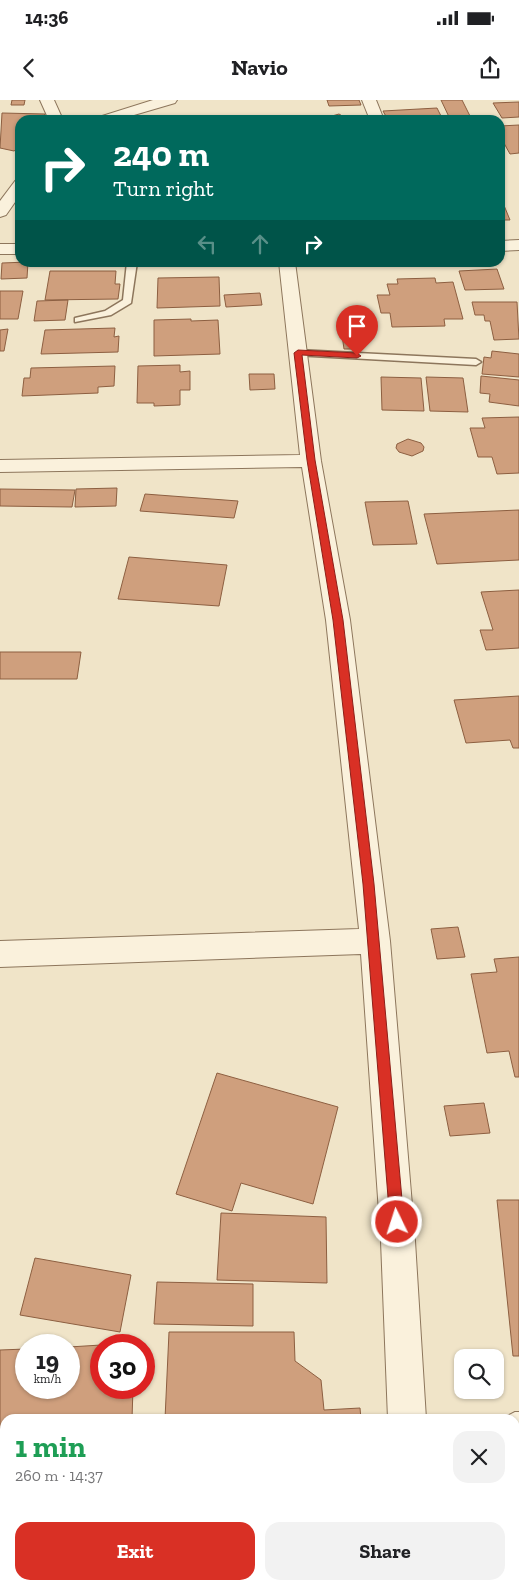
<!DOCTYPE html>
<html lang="en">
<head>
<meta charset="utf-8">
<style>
  body { margin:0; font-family:"Zilla Slab",serif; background:#f2f2f2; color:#202124; height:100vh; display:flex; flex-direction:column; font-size:19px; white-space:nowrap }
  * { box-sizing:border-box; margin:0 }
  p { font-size:16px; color:#757577 }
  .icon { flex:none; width:28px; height:28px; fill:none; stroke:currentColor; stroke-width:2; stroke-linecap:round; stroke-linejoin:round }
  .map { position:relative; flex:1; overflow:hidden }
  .details { position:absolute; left:0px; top:1314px; width:520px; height:176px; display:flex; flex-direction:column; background:#fff; border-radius:15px 15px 0 0; box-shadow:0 1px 4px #0004 }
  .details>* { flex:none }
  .guide { position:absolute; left:15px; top:15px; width:490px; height:152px; border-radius:15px; box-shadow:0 1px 4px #0004; background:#00695c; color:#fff; overflow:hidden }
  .fabs { position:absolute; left:454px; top:1249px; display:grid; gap:10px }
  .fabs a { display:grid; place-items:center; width:50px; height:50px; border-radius:10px; background:#fff; box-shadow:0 1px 4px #0004; font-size:25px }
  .speed { position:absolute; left:15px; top:1234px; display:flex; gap:10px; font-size:25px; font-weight:700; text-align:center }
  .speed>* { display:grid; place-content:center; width:65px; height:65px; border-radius:50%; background:#fff; box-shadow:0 1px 4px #0004; line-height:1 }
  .speed small { font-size:12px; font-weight:400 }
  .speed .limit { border:8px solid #d22; background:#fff; color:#111 }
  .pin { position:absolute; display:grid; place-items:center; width:42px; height:42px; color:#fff; margin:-51px -21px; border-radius:50% 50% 50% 0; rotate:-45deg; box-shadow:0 0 5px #0007 }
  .pin .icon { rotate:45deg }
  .me { position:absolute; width:55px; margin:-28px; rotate:356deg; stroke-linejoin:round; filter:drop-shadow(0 0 4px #0008) }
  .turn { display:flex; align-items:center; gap:18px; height:105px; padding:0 15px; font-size:22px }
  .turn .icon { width:65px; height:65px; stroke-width:2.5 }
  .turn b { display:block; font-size:35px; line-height:42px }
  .lanes { display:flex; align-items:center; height:48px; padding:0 15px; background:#0003; justify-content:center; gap:25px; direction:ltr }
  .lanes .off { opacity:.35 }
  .round { display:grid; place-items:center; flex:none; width:52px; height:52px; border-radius:15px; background:#f2f2f2 }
  .headline { display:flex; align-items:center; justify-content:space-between; height:85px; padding:0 15px }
  h1 { font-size:30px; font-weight:800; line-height:38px; color:#1e9e55 }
  .action { display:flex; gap:10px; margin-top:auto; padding:10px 15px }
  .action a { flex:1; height:58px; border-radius:15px; background:#d93025; color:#fff; font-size:20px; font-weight:800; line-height:58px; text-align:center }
  .action a+a { background:#f2f2f2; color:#202124 }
  .status { display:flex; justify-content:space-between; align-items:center; height:35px; padding:0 25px; background:#fff; direction:ltr }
  .status svg { height:14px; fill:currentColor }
  header { display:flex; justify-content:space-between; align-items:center; height:65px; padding:0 15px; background:#fff; font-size:22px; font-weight:800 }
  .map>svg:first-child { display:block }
</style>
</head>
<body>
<div class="status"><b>14:36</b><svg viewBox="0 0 49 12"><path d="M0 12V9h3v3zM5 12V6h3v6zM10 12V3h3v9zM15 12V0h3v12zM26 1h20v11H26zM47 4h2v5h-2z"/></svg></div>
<header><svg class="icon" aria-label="back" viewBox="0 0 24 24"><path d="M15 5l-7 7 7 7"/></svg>Navio<svg class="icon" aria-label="share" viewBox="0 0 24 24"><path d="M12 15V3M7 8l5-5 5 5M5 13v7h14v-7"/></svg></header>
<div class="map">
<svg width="519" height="1489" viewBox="0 0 519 1489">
  <rect width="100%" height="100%" fill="#f0e4c8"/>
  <path fill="#cf9f7d" stroke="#8d5f41" d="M 12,0 L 25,0 L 24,5 L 11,5 Z
    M 327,0 L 359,0 L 361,5 L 329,6 Z
    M 441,0 L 462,0 L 471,18 L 450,19 Z
    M 519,2 L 519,17 L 502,18 L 493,3 Z
    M 437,8 L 443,20 L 388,20 L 383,11 Z
    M 2,13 L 45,14 L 44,20 L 20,20 L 20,47 L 14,51 L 0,48 Z
    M 339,14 L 349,20 L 318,20 Z
    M 519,25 L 519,53 L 510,54 L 500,36 L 500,26 Z
    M 500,103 L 503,103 L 510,120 L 503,120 L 504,124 L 500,124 Z
    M 28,162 L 27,178 L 1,179 L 2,163 Z
    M 497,169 L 504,189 L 465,190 L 459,171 Z
    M 50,171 L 116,171 L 115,184 L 120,184 L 118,199 L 45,200 Z
    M 219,177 L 220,206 L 157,208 L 158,178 Z
    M 435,178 L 436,183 L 453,182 L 463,219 L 444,219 L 445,226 L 392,227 L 390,213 L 381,213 L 377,195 L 390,195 L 387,184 L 398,184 L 397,179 Z
    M 0,191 L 23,191 L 18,219 L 0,219 Z
    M 260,193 L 262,205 L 226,207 L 224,195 Z
    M 68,200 L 65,220 L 34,221 L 37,201 Z
    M 472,202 L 517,202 L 519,239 L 494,240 L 490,221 L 485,221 L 484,215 L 475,215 Z
    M 191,219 L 191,221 L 218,220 L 220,254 L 154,256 L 154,220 Z
    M 115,228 L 114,237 L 119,236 L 118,252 L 41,254 L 45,230 Z
    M 8,229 L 4,251 L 0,251 L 0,230 Z
    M 342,235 L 361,235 L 363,249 L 344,249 Z
    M 492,251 L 519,254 L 519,277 L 482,274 L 484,257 L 491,258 Z
    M 180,265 L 180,272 L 190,271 L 190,290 L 180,290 L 180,305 L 154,306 L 154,303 L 137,303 L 138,266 Z
    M 115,266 L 114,286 L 98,287 L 98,293 L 22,296 L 24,278 L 30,278 L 31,268 Z
    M 249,274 L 274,274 L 275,289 L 250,290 Z
    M 481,276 L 519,280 L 519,306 L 489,302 L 490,294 L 480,293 Z
    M 381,277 L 421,278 L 424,311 L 382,310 Z
    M 426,277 L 463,278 L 468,312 L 430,311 Z
    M 519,317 L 519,373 L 497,374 L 492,357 L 478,357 L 470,328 L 485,328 L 482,318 Z
    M 408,339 L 421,343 L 424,347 L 423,351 L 412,356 L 399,352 L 396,348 L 397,344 Z
    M 117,388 L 116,406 L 75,407 L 76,389 Z
    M 0,389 L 75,390 L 72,407 L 0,406 Z
    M 145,394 L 238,401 L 234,418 L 140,411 Z
    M 408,401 L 417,444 L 373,445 L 365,402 Z
    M 519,410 L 519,460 L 437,464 L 424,414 Z
    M 129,457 L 227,465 L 219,506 L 118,499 Z
    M 519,490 L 519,548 L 486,550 L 480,530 L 493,530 L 481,492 Z
    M 0,552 L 81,552 L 77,579 L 0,579 Z
    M 519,596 L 519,648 L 513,648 L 510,640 L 466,643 L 454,600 Z
    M 458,827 L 465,857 L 437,859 L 431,829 Z
    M 519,857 L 519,977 L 515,977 L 509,951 L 487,953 L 471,874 L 497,872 L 494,859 Z
    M 217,973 L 338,1007 L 313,1104 L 241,1083 L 232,1111 L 176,1094 Z
    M 484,1003 L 490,1033 L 450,1036 L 444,1006 Z
    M 497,1100 L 519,1100 L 519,1256 L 513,1256 Z
    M 221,1113 L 326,1117 L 327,1183 L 217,1180 Z
    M 35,1158 L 131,1175 L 120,1232 L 20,1215 Z
    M 157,1182 L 253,1184 L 253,1226 L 154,1224 Z
    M 169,1232 L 294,1232 L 295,1261 L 321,1280 L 324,1310 L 360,1308 L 361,1319 L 165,1319 Z
    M 101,1245 L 101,1288 L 133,1288 L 132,1319 L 5,1319 L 5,1471 L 0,1472 L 0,1250 L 26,1249 L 26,1288 L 69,1288 L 69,1247 Z"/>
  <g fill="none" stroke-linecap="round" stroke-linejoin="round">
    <defs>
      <path id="lane" d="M 127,162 L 137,162 L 131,203 L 111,215 L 75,222 L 75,218 L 105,211 L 123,200 Z
        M 298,250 L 476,259 L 481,262 L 476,265 L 294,255 L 294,251 Z"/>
      <path id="street" d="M 40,0 L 54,0 L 63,20 L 49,20 Z
        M 153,0 L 177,0 L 175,3 L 117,20 L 97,20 L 99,17 Z
        M 362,0 L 376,0 L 384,20 L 370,20 Z
        M 20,79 L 20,95 L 6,115 L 0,117 L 0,101 L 15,81 Z
        M 519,140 L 519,150 L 500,151 L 500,141 Z
        M 0,144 L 20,144 L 20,154 L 0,154 Z
        M 279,162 L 295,162 L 321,361 L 350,520 L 390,841 L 415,1141 L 426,1319 L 388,1319 L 381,1141 L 361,854 L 0,867 L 0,841 L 359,829 L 326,520 L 302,367 L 0,372 L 0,360 L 300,355 Z
        M 515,1312 L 519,1312 L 519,1350 L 515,1350 L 515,1319 L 501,1319 Z
        M 393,1485 L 435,1485 L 436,1489 L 394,1489 Z"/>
    </defs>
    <use href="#lane" stroke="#8d765c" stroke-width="3"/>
    <use href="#street" stroke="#8d765c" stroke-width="2"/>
    <use href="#lane" fill="#faf1dc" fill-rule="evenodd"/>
    <use href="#street" fill="#faf1dc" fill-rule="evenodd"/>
  </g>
  <path fill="#d93025" stroke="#8d1f18" d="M 298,250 L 357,253 L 361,256 L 357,258 L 302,255 L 315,360 L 343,520 L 374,784 L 404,1122 L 402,1127 L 397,1129 L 392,1127 L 390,1122 L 363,784 L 333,520 L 307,360 L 294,253 Z"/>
</svg>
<div class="fabs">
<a><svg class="icon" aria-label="search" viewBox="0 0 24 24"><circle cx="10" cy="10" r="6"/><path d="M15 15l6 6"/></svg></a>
</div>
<div class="speed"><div>19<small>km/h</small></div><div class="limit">30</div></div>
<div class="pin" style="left:357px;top:256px;background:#d93025"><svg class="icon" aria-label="arrive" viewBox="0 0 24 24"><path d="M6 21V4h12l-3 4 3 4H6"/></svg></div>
<svg class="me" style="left:397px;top:1122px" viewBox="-20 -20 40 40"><circle r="17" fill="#d93025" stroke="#fff" stroke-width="3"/><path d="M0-11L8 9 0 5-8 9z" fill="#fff"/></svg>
<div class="guide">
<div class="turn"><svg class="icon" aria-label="right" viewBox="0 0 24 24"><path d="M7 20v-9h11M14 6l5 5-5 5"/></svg><div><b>240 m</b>Turn right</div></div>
<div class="lanes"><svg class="icon off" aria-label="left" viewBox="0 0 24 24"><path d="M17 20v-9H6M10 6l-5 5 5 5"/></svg><svg class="icon off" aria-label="ahead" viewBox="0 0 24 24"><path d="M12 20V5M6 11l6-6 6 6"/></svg><svg class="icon" aria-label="right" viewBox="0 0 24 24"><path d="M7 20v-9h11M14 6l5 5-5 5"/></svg></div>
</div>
<section class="details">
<div class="headline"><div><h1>1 min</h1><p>260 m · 14:37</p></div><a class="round"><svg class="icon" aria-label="close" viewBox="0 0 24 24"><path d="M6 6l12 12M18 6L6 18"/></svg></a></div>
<div class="action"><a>Exit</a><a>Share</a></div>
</section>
</div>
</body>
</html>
